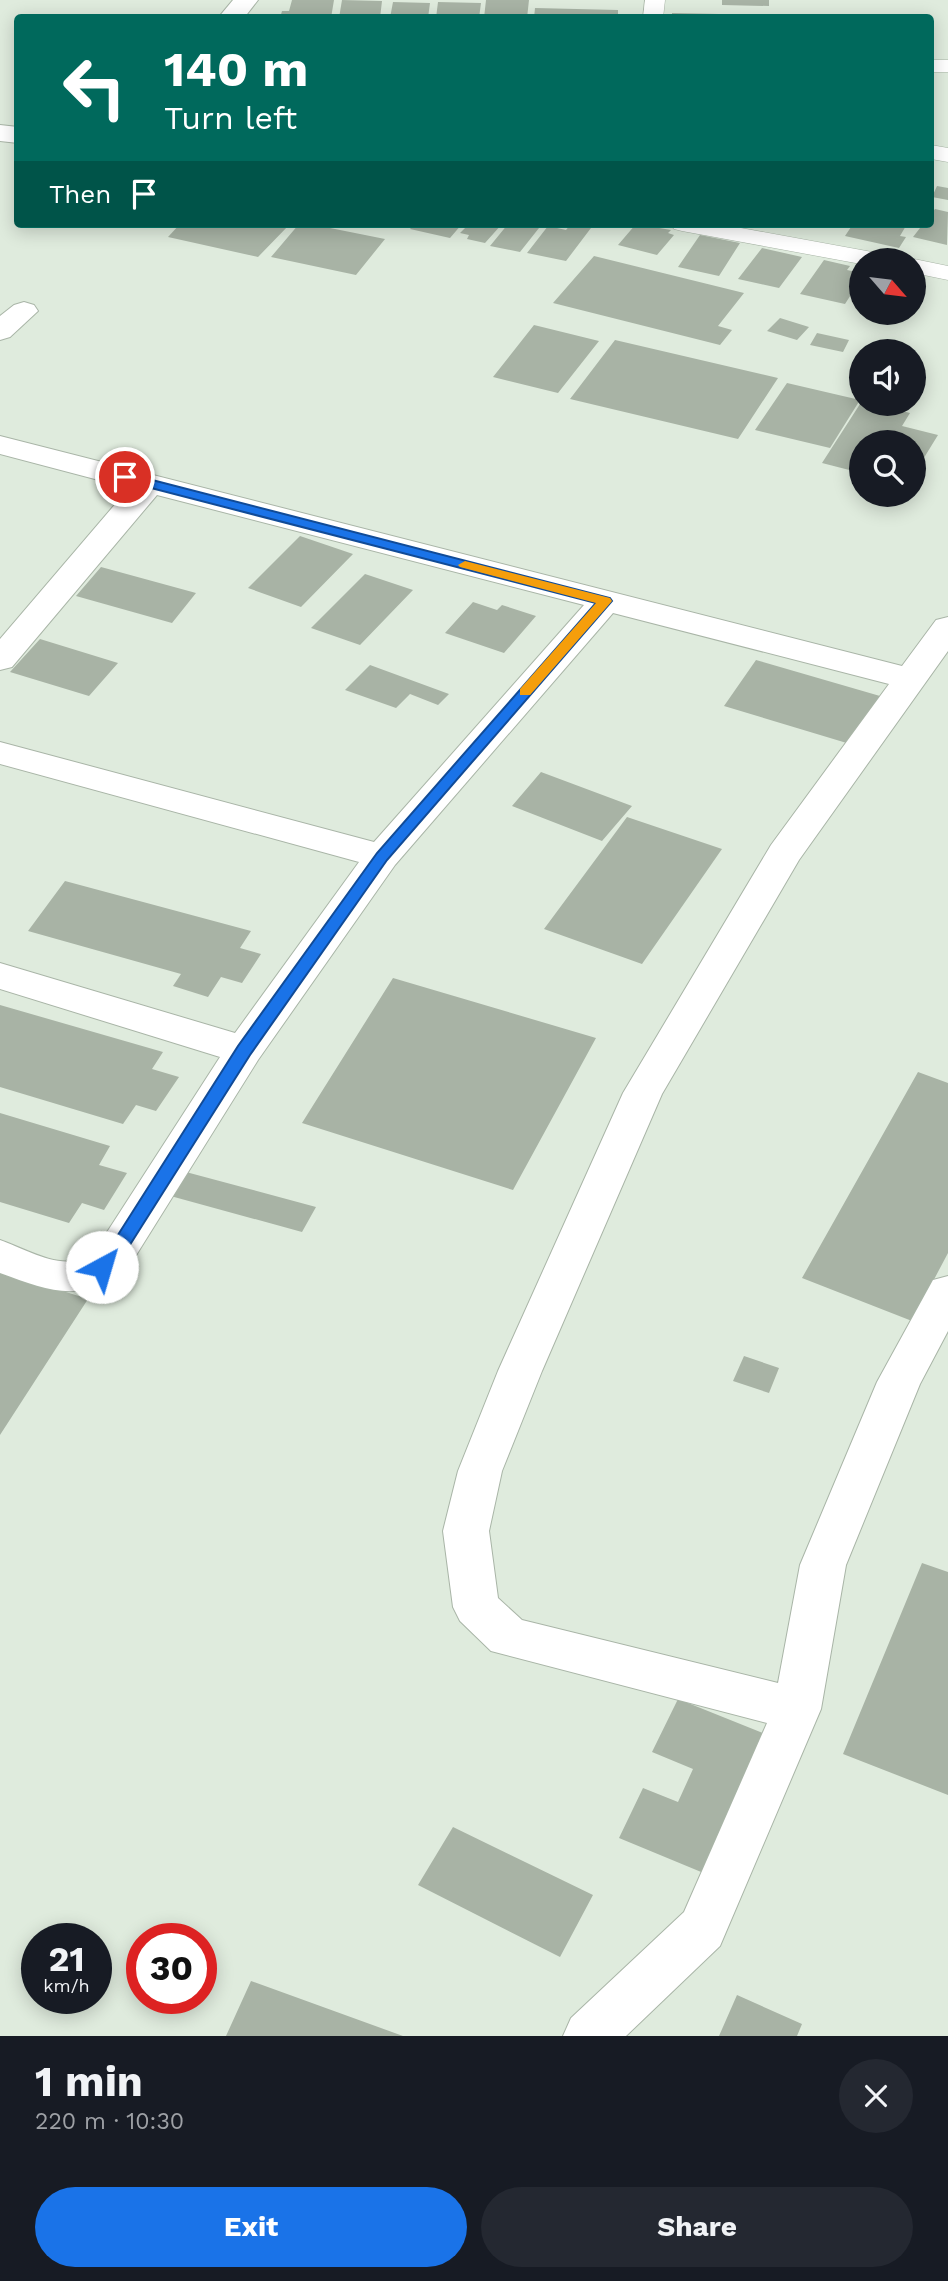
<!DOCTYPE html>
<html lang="en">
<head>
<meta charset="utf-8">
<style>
  body { margin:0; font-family:"Work Sans",sans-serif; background:#242831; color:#f1f3f6; height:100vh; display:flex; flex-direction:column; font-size:26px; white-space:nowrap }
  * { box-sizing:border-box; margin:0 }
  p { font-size:23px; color:#9ea1a6 }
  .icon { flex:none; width:38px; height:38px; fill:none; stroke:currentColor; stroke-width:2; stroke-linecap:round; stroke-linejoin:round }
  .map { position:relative; height:2036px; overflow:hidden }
  .panel { display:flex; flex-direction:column; background:#171b24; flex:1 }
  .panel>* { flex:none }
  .hud { position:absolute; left:14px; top:14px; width:920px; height:214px; border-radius:7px; box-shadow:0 4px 18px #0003; background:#00695c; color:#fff; overflow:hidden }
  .needle { width:46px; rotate:118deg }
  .fabs { position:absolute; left:849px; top:248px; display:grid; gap:14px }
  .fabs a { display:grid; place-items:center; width:77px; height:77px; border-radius:50%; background:#171b24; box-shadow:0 4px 18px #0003; font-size:35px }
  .speed { position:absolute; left:21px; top:1923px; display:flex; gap:14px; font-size:35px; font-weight:700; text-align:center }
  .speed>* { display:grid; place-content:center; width:91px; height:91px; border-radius:50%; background:#171b24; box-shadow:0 4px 18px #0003; line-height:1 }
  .speed small { font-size:18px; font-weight:400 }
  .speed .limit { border:10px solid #d22; background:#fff; color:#111 }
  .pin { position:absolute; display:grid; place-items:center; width:60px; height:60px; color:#fff; margin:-30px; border:4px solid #fff; border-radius:50%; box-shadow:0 2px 7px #0007 }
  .me { position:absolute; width:77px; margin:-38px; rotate:39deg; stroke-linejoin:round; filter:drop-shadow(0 0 5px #0008) }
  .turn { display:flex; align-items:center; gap:24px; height:147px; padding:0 35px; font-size:32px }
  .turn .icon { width:91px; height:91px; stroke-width:2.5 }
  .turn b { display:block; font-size:49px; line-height:60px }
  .then { display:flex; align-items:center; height:66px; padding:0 35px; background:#0003; gap:14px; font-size:26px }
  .round { display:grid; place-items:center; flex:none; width:74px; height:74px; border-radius:37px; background:#242831 }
  .overview { display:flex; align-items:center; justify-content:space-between; height:119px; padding:0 35px }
  h1 { font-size:42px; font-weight:700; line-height:52px }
  .cta { display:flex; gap:14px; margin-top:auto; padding:14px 35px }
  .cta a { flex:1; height:80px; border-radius:42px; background:#1a73e8; color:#fff; font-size:28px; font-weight:700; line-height:80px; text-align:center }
  .cta a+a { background:#242831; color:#f1f3f6 }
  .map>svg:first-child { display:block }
</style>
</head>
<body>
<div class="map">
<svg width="948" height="2036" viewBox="0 0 948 2036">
  <rect width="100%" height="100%" fill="#dfebdd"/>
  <path fill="#a8b3a5" d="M 292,0 L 334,0 L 331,18 L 280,18 L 282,11 L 289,11 Z
    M 342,0 L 382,1 L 380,18 L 339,18 Z
    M 486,0 L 529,0 L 527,18 L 484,18 Z
    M 722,0 L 769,0 L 769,6 L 722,5 Z
    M 393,2 L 430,3 L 428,18 L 390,18 Z
    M 438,2 L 481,3 L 479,18 L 436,18 Z
    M 535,8 L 618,10 L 618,18 L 534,18 Z
    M 672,13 L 719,14 L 719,18 L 672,18 Z
    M 937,186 L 948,188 L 948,200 L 932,197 Z
    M 935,209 L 948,212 L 947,245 L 913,237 L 920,228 L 915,227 L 917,224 L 931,224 L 931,214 Z
    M 180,224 L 290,224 L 258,257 L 168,237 Z
    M 299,224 L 310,224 L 385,239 L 356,275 L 271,257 Z
    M 414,224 L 462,224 L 450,238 L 410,229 Z
    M 469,224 L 502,224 L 485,243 L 467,239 L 469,235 L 460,233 Z
    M 508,224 L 533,224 L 531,226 L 539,228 L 520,252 L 490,246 Z
    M 571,224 L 594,224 L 566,261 L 527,253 L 548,226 L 566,230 Z
    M 636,224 L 671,230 L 668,233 L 674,235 L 657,255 L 618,245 Z
    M 853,224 L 907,224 L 900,236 L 906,237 L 899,248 L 845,236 Z
    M 700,235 L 740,243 L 719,276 L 678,267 Z
    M 762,248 L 802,257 L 779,288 L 738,279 Z
    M 594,256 L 744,293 L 718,326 L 732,330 L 720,345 L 553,303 Z
    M 824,260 L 850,266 L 847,270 L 861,273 L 861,279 L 845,304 L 800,294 Z
    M 780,318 L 809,327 L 797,340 L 767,331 Z
    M 534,325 L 599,341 L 558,393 L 493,377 Z
    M 817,333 L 849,340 L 843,352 L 810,345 Z
    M 615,340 L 778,378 L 738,439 L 570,399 Z
    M 787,383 L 860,400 L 830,448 L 755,430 Z
    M 860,404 L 876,404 L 910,413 L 902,426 L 938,435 L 914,474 L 914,443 L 861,443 L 861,473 L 822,463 Z
    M 300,536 L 353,554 L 301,607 L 248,588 Z
    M 101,567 L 196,593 L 172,623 L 76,596 Z
    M 365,574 L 413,590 L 360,645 L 311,628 Z
    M 473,602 L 497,610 L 502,605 L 536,616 L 504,653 L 445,633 Z
    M 40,639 L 118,663 L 89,696 L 10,672 Z
    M 756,660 L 880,696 L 850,744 L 724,706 Z
    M 370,665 L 449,694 L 438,705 L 410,694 L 396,708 L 345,690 Z
    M 541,772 L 632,806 L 602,841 L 512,806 Z
    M 627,817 L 722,849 L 642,964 L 544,929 Z
    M 65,881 L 251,931 L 240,948 L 261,954 L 242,983 L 221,977 L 208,997 L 173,986 L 181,974 L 28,931 Z
    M 393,978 L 596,1038 L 513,1190 L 302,1123 Z
    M 0,1005 L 163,1052 L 152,1069 L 179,1077 L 156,1111 L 136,1105 L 123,1124 L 0,1087 Z
    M 918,1072 L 948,1083 L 948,1253 L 912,1321 L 802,1278 Z
    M 0,1113 L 110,1146 L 99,1165 L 127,1173 L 104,1210 L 82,1203 L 69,1223 L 0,1202 Z
    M 171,1168 L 316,1207 L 302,1232 L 156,1192 Z
    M 0,1271 L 88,1299 L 0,1435 Z
    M 744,1356 L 779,1368 L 769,1393 L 733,1381 Z
    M 922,1563 L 948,1572 L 948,1795 L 843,1754 Z
    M 678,1699 L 768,1735 L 706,1874 L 619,1838 L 643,1788 L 678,1802 L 693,1769 L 652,1752 Z
    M 453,1827 L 593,1895 L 560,1957 L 418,1885 Z
    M 251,1981 L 403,2036 L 226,2036 Z
    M 737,1995 L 802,2024 L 797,2036 L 719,2036 Z"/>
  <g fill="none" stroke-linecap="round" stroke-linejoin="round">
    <defs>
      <path id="lane" d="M 645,0 L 665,0 L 663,18 L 643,18 Z
        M 931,60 L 948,60 L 948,72 L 931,72 Z
        M 931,145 L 948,148 L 948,162 L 931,159 Z
        M 671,224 L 719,224 L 883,254 L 891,256 L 894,261 L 861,261 L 861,264 L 682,231 L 674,229 Z
        M 914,259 L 948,266 L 948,280 L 914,273 L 914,261 L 907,261 Z"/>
      <path id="street" d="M 233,0 L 258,0 L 244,18 L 218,18 Z
        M 0,125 L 18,127 L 18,143 L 0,141 Z
        M 24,302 L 34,305 L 38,311 L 10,337 L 0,340 L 0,316 L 14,305 Z
        M 0,436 L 902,666 L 936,620 L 948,617 L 948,651 L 799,860 L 662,1094 L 542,1371 L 502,1471 L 489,1531 L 498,1598 L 522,1620 L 778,1683 L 800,1565 L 877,1382 L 933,1280 L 948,1276 L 948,1331 L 920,1384 L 846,1565 L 821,1709 L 720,1946 L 626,2036 L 563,2036 L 571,2018 L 684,1912 L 767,1723 L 491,1651 L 460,1621 L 453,1607 L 443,1531 L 458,1471 L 498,1371 L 623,1093 L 771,845 L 889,684 L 613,613 L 395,865 L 258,1060 L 130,1265 C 85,1305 51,1292 0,1273 L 0,1240 C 21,1247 54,1267 77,1260 C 86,1257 93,1249 100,1243 L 220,1057 L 0,989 L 0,963 L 235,1033 L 359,862 L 0,764 L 0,742 L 374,842 L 584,605 L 157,495 L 12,667 L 0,670 L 0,639 L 129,488 L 0,454 Z"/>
    </defs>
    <use href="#lane" stroke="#a9b5a7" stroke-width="1"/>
    <use href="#street" stroke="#a9b5a7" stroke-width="2"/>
    <use href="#lane" fill="#fff" fill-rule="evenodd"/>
    <use href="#street" fill="#fff" fill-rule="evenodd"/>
  </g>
  <path fill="#1a73e8" stroke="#114b97" stroke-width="2" d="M 125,473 L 610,598 L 612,601 L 387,860 L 250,1055 L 121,1259 C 114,1267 108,1276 96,1272 L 94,1267 L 109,1249 L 238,1046 L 377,853 L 596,603 L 120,480 L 120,474 Z"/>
  <path fill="#f59e0b" d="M 465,561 L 610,598 L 612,601 L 530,695 L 520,695 L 520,689 L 596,603 L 460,567 L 458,565 Z"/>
</svg>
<div class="fabs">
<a><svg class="needle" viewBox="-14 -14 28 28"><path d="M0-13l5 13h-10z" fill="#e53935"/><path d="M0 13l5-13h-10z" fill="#9ea1a6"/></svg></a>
<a><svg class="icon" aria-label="sound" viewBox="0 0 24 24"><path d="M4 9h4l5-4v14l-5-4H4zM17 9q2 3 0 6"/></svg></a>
<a><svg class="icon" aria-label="search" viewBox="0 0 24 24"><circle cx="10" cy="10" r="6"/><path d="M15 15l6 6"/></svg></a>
</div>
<div class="speed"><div>21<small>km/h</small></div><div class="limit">30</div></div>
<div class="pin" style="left:125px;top:477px;background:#d93025"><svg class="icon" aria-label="arrive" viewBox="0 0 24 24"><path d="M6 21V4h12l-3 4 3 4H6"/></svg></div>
<svg class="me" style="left:102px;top:1267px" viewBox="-20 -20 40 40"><circle r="19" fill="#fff"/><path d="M0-13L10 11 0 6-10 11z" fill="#1a73e8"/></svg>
<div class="hud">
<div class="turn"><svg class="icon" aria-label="left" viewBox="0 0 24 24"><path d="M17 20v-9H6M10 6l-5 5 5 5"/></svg><div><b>140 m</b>Turn left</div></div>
<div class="then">Then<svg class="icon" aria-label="arrive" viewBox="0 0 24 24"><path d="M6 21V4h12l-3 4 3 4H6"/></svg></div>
</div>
</div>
<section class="panel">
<div class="overview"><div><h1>1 min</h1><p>220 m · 10:30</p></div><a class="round"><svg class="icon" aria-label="close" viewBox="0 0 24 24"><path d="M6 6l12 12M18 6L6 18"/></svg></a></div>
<div class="cta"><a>Exit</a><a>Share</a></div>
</section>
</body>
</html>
